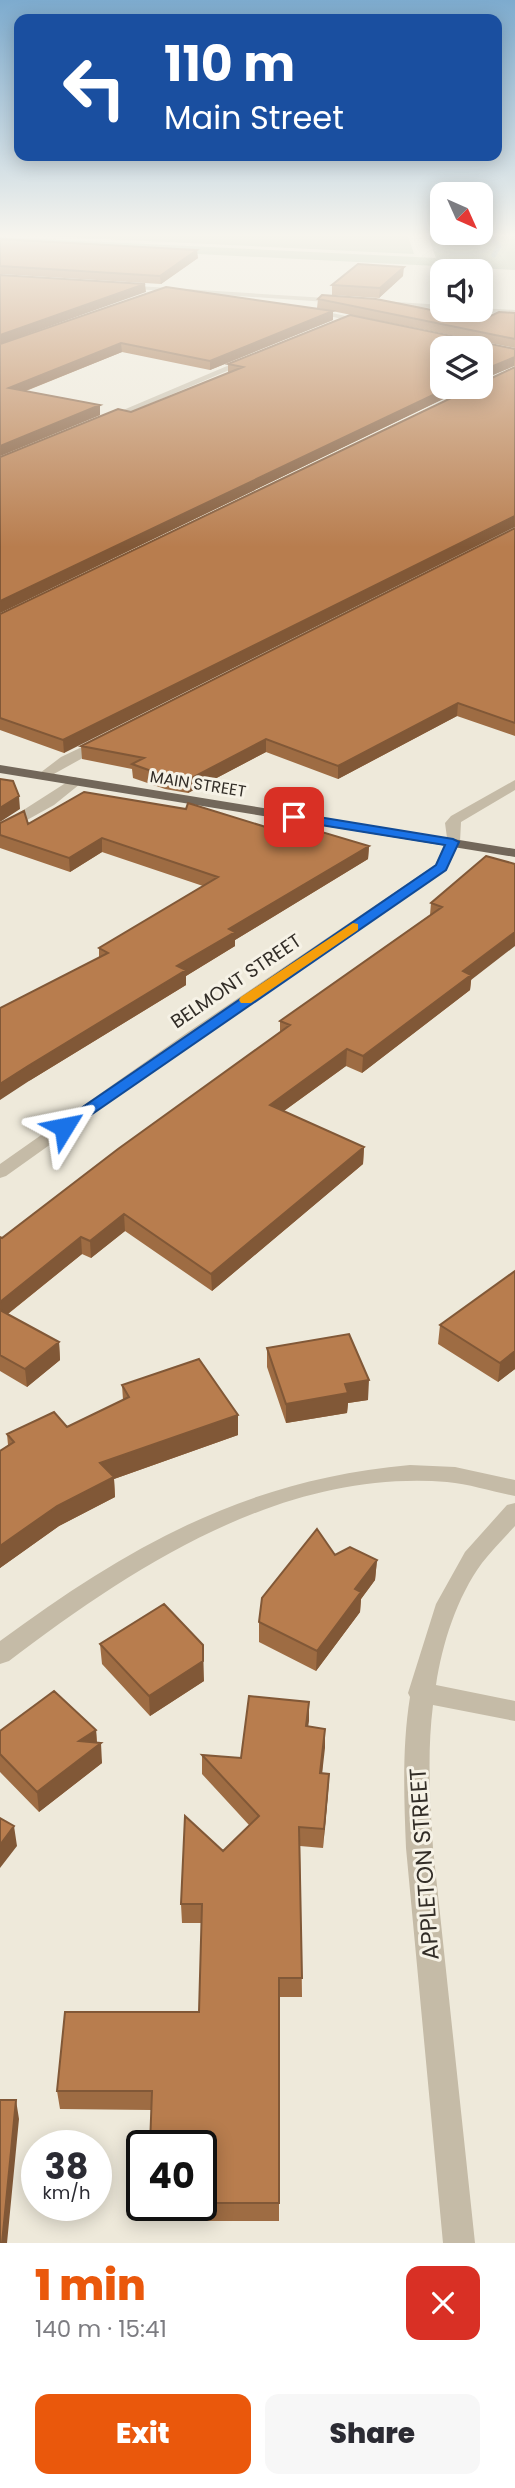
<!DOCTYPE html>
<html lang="en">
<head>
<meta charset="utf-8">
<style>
  body { margin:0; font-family:Poppins,sans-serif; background:#f7f7f7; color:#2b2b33; height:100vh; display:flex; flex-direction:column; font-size:26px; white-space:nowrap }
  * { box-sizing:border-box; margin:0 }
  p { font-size:23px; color:#7c7c81 }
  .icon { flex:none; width:38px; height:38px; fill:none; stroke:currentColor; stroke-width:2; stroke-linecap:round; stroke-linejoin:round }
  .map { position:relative; height:2243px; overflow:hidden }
  .details { display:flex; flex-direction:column; background:#fff; flex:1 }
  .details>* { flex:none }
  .banner { position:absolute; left:14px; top:14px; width:488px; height:147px; border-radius:14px; box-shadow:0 4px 18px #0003; background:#1a4fa0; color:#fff; overflow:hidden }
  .needle { width:46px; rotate:135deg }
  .fabs { position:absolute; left:430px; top:182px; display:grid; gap:14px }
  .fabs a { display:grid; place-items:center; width:63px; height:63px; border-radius:14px; background:#fff; box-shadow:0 4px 18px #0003; font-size:35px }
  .speed { position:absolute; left:21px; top:2130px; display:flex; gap:14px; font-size:35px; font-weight:700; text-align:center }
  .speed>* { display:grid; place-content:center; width:91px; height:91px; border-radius:50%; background:#fff; box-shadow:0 4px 18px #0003; line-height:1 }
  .speed small { font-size:18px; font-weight:400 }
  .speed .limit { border:4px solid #111; border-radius:10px; background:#fff; color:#111 }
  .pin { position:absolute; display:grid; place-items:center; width:60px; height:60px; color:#fff; margin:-30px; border-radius:14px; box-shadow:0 4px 10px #0006 }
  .me { position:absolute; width:77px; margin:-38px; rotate:55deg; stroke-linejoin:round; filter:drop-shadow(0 0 5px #0008) }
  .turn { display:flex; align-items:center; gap:24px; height:147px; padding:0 35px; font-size:32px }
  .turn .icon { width:91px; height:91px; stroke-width:2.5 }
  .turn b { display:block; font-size:49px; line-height:60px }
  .round { display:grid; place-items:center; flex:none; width:74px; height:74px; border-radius:14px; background:#f7f7f7 }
  .headline { display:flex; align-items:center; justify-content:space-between; height:119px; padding:0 35px }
  h1 { font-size:42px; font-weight:800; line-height:52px; color:#ea580c }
  .action { display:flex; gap:14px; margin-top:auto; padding:14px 35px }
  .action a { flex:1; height:80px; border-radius:14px; background:#ea580c; color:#fff; font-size:28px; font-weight:800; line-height:80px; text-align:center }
  .action a+a { background:#f7f7f7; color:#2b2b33 }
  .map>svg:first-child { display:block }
</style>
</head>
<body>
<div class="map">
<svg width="515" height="2243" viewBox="0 0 515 2243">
  <rect width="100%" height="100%" fill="#eee9da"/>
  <path fill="#aabb9c" d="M 407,233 L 414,254 L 0,234 L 0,233 Z
    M 427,233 L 515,233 L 515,270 L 0,244 L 0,237 L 436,258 Z"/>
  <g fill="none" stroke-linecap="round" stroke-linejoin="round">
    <path stroke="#7c9da8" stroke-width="5" d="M 494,255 L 499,246 L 493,239 L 497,233"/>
    <path fill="#c5bba7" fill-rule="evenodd" d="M 246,358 L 253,360 L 109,421 L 102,419 Z
      M 75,777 L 82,781 L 80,784 L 54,805 L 0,835 L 0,825 Z
      M 515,780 L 515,790 L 461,822 L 460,842 L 453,846 L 448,845 L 445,823 L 451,816 Z
      M 410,1465 L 455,1467 L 515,1480 L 515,1496 C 493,1492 470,1484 447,1482 C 282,1469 134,1566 9,1661 L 0,1664 L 0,1641 C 131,1545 245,1480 410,1465 Z
      M 515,1503 L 515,1526 C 504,1538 492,1550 482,1563 C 457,1597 442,1644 436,1685 L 515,1701 L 515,1721 L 433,1705 C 427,1753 430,1800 433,1848 L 475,2243 L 443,2243 L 406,1848 C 404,1797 402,1747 410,1697 L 408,1693 L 436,1604 L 465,1552 L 507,1505 Z"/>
    <path fill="#c5bba7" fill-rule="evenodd" d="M 122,285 L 342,299 L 346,301 L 342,303 L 120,288 Z
      M 381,301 L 443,305 L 443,309 L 384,305 Z
      M 308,308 L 365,320 L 369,322 L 365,324 L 311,312 Z
      M 481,308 L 515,310 L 515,314 L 478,312 Z
      M 103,737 L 109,741 L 108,744 L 43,780 L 36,776 L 61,757 Z
      M 453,838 L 460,842 L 446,870 L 197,1040 L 6,1176 L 0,1178 L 0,1164 L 185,1034 L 435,865 L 446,842 Z"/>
    <path fill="#72675a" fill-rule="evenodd" d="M 0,765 L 515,849 L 515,857 L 0,773 Z"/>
  </g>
  <path fill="#9e6c43" d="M 0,239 L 198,258 L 161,284 L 0,274 Z
    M 403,276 L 379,298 L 332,295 L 332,285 Z
    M 318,299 L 482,320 L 515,313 L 515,348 L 317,308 Z
    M 350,315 L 515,349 L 515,366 L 514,366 L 481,380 L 481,348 L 443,348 L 443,387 L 468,387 L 0,613 L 0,457 L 118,409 L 131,412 L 228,373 L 228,364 Z
    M 333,320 L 210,370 L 122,352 L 26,391 L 100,405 L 100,415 L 0,456 L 0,344 Z
    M 474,387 L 64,753 L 0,730 L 0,614 Z
    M 515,528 L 515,736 L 457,716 L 338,779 L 266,752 L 188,793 L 165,789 L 133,778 L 132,769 L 82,759 L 81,746 Z
    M 0,823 L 28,824 L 311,841 L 369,846 L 368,859 L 235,940 L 235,946 L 186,976 L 186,985 L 29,1081 L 99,957 L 99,948 L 203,886 L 102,852 L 70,872 L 0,848 Z
    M 486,856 L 470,990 L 362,1073 L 346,1066 L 284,1111 L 364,1147 L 363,1164 L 212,1291 L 125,1231 L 91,1258 L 82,1254 L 8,1314 L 59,1342 L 60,1360 L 27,1387 L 0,1371 L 0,1237 L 2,1238 L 280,1032 L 280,1021 L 430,915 L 431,903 Z
    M 515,1271 L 515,1369 L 498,1382 L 438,1344 L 440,1325 Z
    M 267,1348 L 368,1400 L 348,1403 L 347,1413 L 286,1423 L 267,1367 Z
    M 122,1385 L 238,1415 L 238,1435 L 114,1479 L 115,1497 L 59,1526 L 0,1568 L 0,1451 L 8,1445 L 7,1434 L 67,1427 L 123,1400 Z
    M 335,1555 L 377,1560 L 375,1580 L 361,1599 L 360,1612 L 316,1671 L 259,1642 L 259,1622 Z
    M 100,1644 L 204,1681 L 150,1716 L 102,1664 Z
    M 309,1702 L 308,1726 L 325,1729 L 322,1773 L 329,1774 L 328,1793 L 323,1848 L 300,1846 L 302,1997 L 279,1997 L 279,2221 L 148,2221 L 147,2205 L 201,2205 L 201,2146 L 151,2110 L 60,2109 L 57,2091 L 199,2012 L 202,1923 L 182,1923 L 181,1904 L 223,1851 L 249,1825 L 202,1774 L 202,1755 L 241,1758 Z
    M 96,1730 L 97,1743 L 102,1763 L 39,1812 L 0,1772 L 0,1731 Z"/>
  <path fill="#815837" d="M 197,250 L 198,258 L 161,284 L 160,276 Z
    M 404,267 L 403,276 L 379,298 L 380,288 Z
    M 145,284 L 146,292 L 0,344 L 0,335 Z
    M 333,311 L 333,320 L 210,370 L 210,361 Z
    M 121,343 L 122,352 L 10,397 L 9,388 Z
    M 515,357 L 514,366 L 481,380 L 481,371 Z
    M 450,387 L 468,387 L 0,613 L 0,601 Z
    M 100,405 L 100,415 L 0,456 L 0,446 Z
    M 515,516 L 515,527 L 64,753 L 63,740 Z
    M 458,703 L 457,716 L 338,779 L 338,766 Z
    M 266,739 L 266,752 L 188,793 L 188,780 Z
    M 19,796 L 20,809 L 0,822 L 0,808 Z
    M 102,838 L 102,852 L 70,872 L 69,858 Z
    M 369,846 L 368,859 L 235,940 L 235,946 L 186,976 L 186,985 L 29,1081 L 0,1100 L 0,1084 L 177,966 L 229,929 Z
    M 515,932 L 515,946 L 471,980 L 470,990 L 362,1073 L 363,1056 L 463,971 Z
    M 347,1049 L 346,1066 L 270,1121 L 270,1105 Z
    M 364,1147 L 363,1164 L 212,1291 L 211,1274 Z
    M 124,1214 L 125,1231 L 91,1258 L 90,1241 Z
    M 81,1237 L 82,1254 L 0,1320 L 0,1302 Z
    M 59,1342 L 60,1360 L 27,1387 L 25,1369 Z
    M 515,1351 L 515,1369 L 498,1382 L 500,1363 Z
    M 369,1380 L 368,1400 L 348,1403 L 347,1413 L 286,1423 L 286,1404 L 345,1384 Z
    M 238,1415 L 238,1435 L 114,1479 L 115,1497 L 59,1526 L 0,1568 L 0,1546 L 100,1463 Z
    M 377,1560 L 375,1580 L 361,1599 L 360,1612 L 316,1671 L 317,1651 L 355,1589 Z
    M 203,1645 L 204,1681 L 150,1716 L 149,1696 Z
    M 309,1702 L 309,1721 L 305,1745 L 306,1726 Z
    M 325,1729 L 325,1748 L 320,1792 L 320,1773 Z
    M 96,1730 L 97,1746 L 101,1743 L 102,1763 L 39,1812 L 37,1792 L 79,1741 Z
    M 329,1774 L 328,1793 L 323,1848 L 324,1829 Z
    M 14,1826 L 17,1846 L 0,1868 L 0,1845 Z
    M 16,2100 L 19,2119 L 7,2243 L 2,2243 Z"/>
  <path fill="#b87d4e" stroke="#815837" stroke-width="2" d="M 0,239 L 197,250 L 160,276 L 0,266 Z
    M 358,264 L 404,267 L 380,288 L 332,285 Z
    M 0,275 L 145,284 L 0,335 Z
    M 166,287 L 333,311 L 210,361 L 121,343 L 9,388 L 100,405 L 0,446 L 0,344 Z
    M 322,295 L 376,299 L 482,320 L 499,312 L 515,313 L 515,339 L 318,299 Z
    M 350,315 L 515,349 L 515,357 L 481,371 L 481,348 L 443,348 L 443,387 L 450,387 L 0,601 L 0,457 L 118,409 L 131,412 L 243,367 L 228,364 Z
    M 515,367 L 515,516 L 63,740 L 0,718 L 0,614 L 474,387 L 481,387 L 481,383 Z
    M 515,528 L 515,723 L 458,703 L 338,766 L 266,739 L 188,780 L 165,776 L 132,764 L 144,758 L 81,746 Z
    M 0,779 L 13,781 L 19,796 L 0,808 Z
    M 84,792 L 186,809 L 188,803 L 311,841 L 322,832 L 369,846 L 229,929 L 235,932 L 177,966 L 186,970 L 28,1066 L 0,1084 L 0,1008 L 108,953 L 99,948 L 218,877 L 102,838 L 69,858 L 0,835 L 0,823 L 24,811 L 28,824 Z
    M 486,856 L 515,864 L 515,932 L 463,971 L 471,975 L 363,1056 L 347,1049 L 270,1105 L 364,1147 L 211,1274 L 124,1214 L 90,1241 L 81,1237 L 0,1302 L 0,1237 L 2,1238 L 118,1149 L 290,1025 L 280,1021 L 442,907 L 431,903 Z
    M 515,1271 L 515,1351 L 500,1363 L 440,1325 Z
    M 0,1310 L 59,1342 L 25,1369 L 0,1355 Z
    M 349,1334 L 369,1380 L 345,1384 L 348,1393 L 286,1404 L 267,1348 Z
    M 199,1359 L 238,1415 L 100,1463 L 114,1477 L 57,1506 L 0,1546 L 0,1451 L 14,1442 L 7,1434 L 54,1412 L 67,1427 L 129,1397 L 122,1385 Z
    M 317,1529 L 335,1555 L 350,1547 L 377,1560 L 355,1589 L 361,1592 L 317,1651 L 259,1622 L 262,1598 Z
    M 164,1604 L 203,1645 L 203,1661 L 149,1696 L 100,1644 Z
    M 54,1691 L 96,1730 L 79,1741 L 101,1743 L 37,1792 L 0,1754 L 0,1731 Z
    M 249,1696 L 309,1702 L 306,1726 L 325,1729 L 320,1773 L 329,1774 L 324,1829 L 299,1827 L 302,1978 L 279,1978 L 279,2203 L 201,2203 L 201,2146 L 150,2146 L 152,2091 L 57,2091 L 65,2012 L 199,2012 L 202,1904 L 181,1904 L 185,1816 L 223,1851 L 259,1816 L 202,1755 L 241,1758 Z
    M 0,1818 L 14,1826 L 0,1845 Z
    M 0,2100 L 16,2100 L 2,2243 L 0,2243 Z"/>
  <linearGradient id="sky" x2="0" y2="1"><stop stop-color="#7dabce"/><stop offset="0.43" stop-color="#f7f5ee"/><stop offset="1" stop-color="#f7f5ee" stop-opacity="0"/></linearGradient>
  <rect width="515" height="547" fill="url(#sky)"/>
  <path fill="#1a73e8" stroke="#114b97" stroke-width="2" d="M 294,813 L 453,839 L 459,842 L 446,870 L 69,1130 L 58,1130 L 56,1127 L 58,1124 L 436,865 L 445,845 L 290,820 L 288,817 Z"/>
  <path fill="#f59e0b" d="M 353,923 L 358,924 L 358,930 L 251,1003 L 241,1003 L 239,1000 L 241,997 Z"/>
  <g text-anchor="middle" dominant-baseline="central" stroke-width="6" stroke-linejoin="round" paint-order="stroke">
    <g font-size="16" fill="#322d27" stroke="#f6f2e6">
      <text transform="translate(198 784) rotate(9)">MAIN STREET</text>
    </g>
    <g font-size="19" fill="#322d27" stroke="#f6f2e6">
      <text transform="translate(236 981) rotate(-34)">BELMONT STREET</text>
    </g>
    <g font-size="23" fill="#322d27" stroke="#f6f2e6">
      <text transform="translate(424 1864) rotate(-94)">APPLETON STREET</text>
    </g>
  </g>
</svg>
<div class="fabs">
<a><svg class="needle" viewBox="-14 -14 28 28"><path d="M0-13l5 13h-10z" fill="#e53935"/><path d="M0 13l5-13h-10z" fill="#7c7c81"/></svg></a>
<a><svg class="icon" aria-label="sound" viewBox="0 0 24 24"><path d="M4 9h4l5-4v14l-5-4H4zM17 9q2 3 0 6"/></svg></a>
<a><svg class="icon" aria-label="layers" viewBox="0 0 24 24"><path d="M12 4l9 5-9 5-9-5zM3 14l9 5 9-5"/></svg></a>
</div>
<div class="speed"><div>38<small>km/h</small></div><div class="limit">40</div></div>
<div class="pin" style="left:294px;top:817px;background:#d93025"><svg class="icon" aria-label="arrive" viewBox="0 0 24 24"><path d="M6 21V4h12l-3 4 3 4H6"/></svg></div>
<svg class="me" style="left:64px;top:1127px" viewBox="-20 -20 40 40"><path d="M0-17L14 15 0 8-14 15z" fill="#1a73e8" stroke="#fff" stroke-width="4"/></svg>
<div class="banner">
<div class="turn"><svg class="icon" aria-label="left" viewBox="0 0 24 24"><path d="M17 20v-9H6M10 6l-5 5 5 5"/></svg><div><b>110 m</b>Main Street</div></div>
</div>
</div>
<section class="details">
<div class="headline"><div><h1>1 min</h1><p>140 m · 15:41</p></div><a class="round" style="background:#d93025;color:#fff"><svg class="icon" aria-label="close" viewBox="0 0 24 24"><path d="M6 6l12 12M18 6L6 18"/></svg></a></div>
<div class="action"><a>Exit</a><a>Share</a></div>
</section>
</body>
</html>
